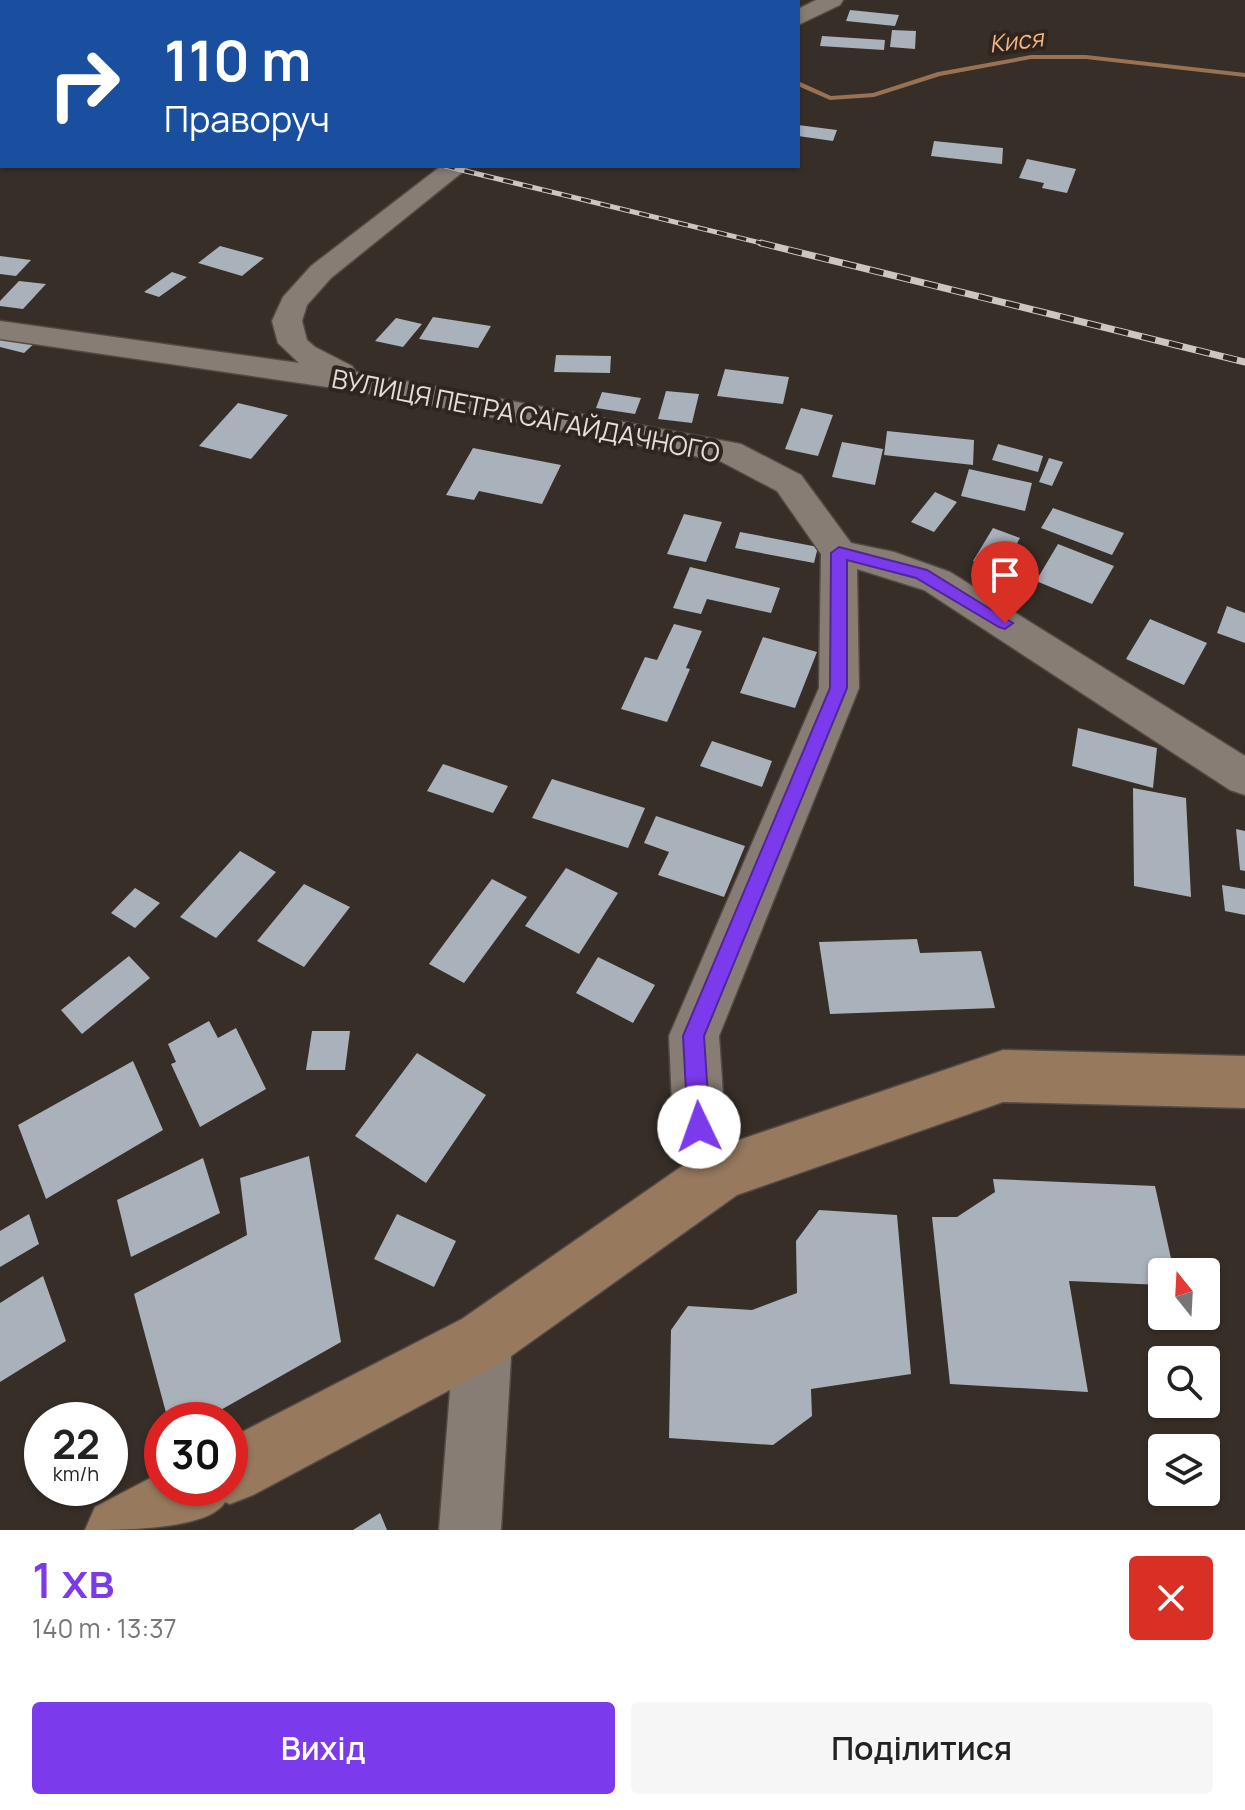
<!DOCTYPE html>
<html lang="uk">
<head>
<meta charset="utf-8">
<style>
  body { margin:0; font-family:Manrope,sans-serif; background:#f6f6f6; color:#222; height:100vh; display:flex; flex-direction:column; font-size:30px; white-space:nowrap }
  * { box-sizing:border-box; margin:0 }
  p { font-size:26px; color:#767676 }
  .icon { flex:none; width:44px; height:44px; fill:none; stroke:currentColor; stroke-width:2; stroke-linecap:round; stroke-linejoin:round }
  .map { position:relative; height:1530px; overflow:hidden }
  .drawer { display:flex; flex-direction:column; background:#fff; flex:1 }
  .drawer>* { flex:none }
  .banner { position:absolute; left:0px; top:0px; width:800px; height:168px; box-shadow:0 2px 6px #0004; background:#1a4fa0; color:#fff; overflow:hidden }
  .needle { width:52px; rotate:342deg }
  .controls { position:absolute; left:1148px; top:1258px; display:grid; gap:16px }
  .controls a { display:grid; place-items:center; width:72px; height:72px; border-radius:8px; background:#fff; box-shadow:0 2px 6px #0004; font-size:40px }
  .speed { position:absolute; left:24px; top:1402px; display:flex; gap:16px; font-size:40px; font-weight:700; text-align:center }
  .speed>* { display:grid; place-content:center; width:104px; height:104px; border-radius:50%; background:#fff; box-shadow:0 2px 6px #0004; line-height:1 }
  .speed small { font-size:20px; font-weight:400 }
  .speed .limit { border:12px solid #d22; background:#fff; color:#111 }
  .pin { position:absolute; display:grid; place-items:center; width:68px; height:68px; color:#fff; margin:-82px -34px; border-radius:50% 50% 50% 0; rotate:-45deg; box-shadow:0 0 8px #0007 }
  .pin .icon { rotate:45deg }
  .me { position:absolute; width:88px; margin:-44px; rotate:357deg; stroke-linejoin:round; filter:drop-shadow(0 0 6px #0008) }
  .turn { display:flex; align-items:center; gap:28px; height:168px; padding:0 32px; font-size:36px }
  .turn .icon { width:104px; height:104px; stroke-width:2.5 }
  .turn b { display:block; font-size:56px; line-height:68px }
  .round { display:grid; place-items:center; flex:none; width:84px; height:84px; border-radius:8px; background:#f6f6f6 }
  .overview { display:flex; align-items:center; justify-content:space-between; height:136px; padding:0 32px }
  h1 { font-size:48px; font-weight:600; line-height:60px; color:#7c3aed }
  .primary-button { display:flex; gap:16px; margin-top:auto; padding:16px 32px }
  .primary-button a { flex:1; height:92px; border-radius:8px; background:#7c3aed; color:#fff; font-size:32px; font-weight:600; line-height:92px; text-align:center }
  .primary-button a+a { background:#f6f6f6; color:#222 }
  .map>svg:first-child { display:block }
</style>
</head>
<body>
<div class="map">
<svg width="1245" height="1530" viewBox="0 0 1245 1530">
  <rect width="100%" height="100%" fill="#372e27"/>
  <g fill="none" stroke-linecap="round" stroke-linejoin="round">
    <path fill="#9a7252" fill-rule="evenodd" d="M 1031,55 L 1086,55 L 1245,73 L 1245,77 L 1086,59 L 1031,59 L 940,76 L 874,97 L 830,100 L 798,86 L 798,81 L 831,96 L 873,93 L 938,72 Z"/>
  </g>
  <path fill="#a9b1bb" d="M 850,10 L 899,15 L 895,26 L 846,21 Z
    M 892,30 L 916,31 L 915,49 L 890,47 Z
    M 822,36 L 885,40 L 884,50 L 820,46 Z
    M 798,125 L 837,130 L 833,141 L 798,136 Z
    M 934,141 L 1003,148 L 1002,164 L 931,156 Z
    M 1027,159 L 1076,169 L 1067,193 L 1042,188 L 1044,183 L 1019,178 Z
    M 220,246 L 264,258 L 242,276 L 198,263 Z
    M 0,256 L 31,260 L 16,276 L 0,274 Z
    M 172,272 L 187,277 L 159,297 L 144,292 Z
    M 19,281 L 46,284 L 23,309 L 0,306 L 0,301 Z
    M 433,317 L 491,326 L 478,348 L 419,339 Z
    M 396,318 L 422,324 L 403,347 L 375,341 Z
    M 0,333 L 38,340 L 24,353 L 0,347 Z
    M 556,355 L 611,356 L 610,373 L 554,372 Z
    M 725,369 L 789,377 L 783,404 L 717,396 Z
    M 666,391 L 699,394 L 692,423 L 658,419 Z
    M 602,392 L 641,398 L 635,414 L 596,408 Z
    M 238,403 L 288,415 L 251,459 L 199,446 Z
    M 801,408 L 833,415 L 818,456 L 785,449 Z
    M 887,431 L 974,440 L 973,465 L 884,455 Z
    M 842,442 L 883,449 L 875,485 L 832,477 Z
    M 998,444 L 1043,456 L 1038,472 L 992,460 Z
    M 473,448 L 561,465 L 542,504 L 479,491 L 474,500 L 446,495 Z
    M 1049,458 L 1063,462 L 1052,486 L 1039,482 Z
    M 969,469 L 1032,483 L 1025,511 L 961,496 Z
    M 935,492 L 957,502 L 934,532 L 911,522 Z
    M 1053,508 L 1124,533 L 1112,555 L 1041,528 Z
    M 684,514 L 722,522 L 706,562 L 667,554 Z
    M 993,528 L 1020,538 L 1001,571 L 973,561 Z
    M 740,532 L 818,547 L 814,563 L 735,548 Z
    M 1058,544 L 1114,566 L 1092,604 L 1036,581 Z
    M 690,567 L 780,588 L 771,613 L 707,599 L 701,614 L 673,608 Z
    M 1227,606 L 1245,613 L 1245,643 L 1217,633 Z
    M 1150,619 L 1207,643 L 1184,685 L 1126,659 Z
    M 674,624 L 702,631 L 686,668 L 690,669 L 667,722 L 621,709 L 645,657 L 657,660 Z
    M 763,637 L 817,652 L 795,708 L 740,693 Z
    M 1078,728 L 1157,748 L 1153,788 L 1072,766 Z
    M 712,741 L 772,761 L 762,787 L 700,766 Z
    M 443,764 L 508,786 L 493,813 L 427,791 Z
    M 552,779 L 645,808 L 628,848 L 532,818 Z
    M 1133,788 L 1186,798 L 1191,897 L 1134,886 Z
    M 656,816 L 745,846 L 724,897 L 658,875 L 669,852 L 644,843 Z
    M 1236,829 L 1245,831 L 1245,871 L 1240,870 Z
    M 240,851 L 276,872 L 216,938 L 180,917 Z
    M 566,868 L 618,893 L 579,954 L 525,926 Z
    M 492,879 L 527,897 L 464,983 L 429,964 Z
    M 304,884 L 350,907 L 304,967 L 257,941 Z
    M 1222,885 L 1245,889 L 1245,915 L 1225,911 Z
    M 135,888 L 160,903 L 135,928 L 111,913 Z
    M 917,939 L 920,953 L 981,951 L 995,1008 L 830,1014 L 819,942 Z
    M 129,956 L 150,978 L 82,1034 L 61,1010 Z
    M 598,957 L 655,985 L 633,1023 L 576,993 Z
    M 209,1021 L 218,1038 L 236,1028 L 266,1089 L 200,1127 L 171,1064 L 176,1062 L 168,1044 Z
    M 312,1031 L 350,1031 L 345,1070 L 306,1070 Z
    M 417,1053 L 486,1095 L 426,1183 L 355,1136 Z
    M 133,1061 L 163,1130 L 46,1199 L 18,1125 Z
    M 309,1156 L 341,1342 L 203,1420 L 168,1420 L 134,1294 L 247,1235 L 240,1178 Z
    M 203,1158 L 220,1213 L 131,1257 L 117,1200 Z
    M 993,1179 L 1155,1186 L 1174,1272 L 1162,1272 L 1162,1285 L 1069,1281 L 1088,1392 L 950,1384 L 932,1217 L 957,1217 L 995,1192 Z
    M 819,1210 L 897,1215 L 911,1374 L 811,1389 L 812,1416 L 773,1445 L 669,1438 L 671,1330 L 688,1306 L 752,1310 L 797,1293 L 796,1241 Z
    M 29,1214 L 39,1244 L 0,1267 L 0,1231 Z
    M 397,1214 L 456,1241 L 434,1287 L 374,1259 Z
    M 43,1276 L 66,1341 L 0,1382 L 0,1303 Z
    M 380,1513 L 387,1530 L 353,1530 Z"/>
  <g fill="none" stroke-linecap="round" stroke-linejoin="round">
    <defs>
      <path id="street" d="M 704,0 L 729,0 L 731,2 L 706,2 Z
        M 816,0 L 843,0 L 840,5 L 798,25 L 798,9 Z
        M 0,20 L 2,20 L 2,34 L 0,34 Z
        M 441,166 L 470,166 L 331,278 L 307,305 L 302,321 L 307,340 L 315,347 L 352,366 L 356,372 L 741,444 L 801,475 L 851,543 L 894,552 L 950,572 L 1245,756 L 1245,795 L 1230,790 L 924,590 L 857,569 L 859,688 L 719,1036 L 725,1124 L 748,1173 L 740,1192 L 721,1200 L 702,1192 L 673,1127 L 669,1036 L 819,688 L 821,554 L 777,491 L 720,461 L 361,392 L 0,339 L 0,321 L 299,363 L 278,343 L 272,321 L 283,297 L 311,266 Z
        M 483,1311 L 503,1320 L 512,1340 L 501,1530 L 439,1530 L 454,1340 L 463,1320 Z"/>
      <path id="secondary" d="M 1003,1050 L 1245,1056 L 1245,1108 L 1003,1102 L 737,1195 L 504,1361 L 253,1495 L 230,1504 L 225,1502 C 209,1530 121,1530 85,1530 L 95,1507 L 162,1472 L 162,1488 L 230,1488 L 230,1438 L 462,1319 L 701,1153 Z"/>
    </defs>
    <use href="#street" stroke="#524a45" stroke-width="3"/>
    <use href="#secondary" stroke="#524a45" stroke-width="3"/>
    <use href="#street" fill="#887d75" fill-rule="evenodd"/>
    <use href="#secondary" fill="#97795e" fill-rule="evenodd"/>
    <defs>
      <path id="rail-far1" d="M 445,166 L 769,245"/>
      <path id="rail" d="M 761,243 L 1245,362"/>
    </defs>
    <use href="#rail-far1" stroke="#ccc6c1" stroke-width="5"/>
    <use href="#rail" stroke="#ccc6c1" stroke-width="7"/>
    <use href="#rail-far1" stroke="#2d251e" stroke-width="3" stroke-dasharray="10" stroke-linecap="butt"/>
    <use href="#rail" stroke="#2d251e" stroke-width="5" stroke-dasharray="14" stroke-linecap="butt"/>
  </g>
  <path fill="#7c3aed" stroke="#51269a" stroke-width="2" d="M 839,547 L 927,570 L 1013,623 L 1005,629 L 999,627 L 916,578 L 847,560 L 847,688 L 704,1036 L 710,1127 L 707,1135 L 699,1138 L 691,1135 L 688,1127 L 683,1036 L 830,688 L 831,553 Z"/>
  <g text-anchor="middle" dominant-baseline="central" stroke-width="8" stroke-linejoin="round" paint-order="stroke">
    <g font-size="24" font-style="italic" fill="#f5b683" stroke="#2d251e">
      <text transform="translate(1016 40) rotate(-7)">Кися</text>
    </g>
    <g font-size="26" fill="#e4deda" stroke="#2d251e">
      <text transform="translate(526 415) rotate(11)">ВУЛИЦЯ ПЕТРА САГАЙДАЧНОГО</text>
    </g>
  </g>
</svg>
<div class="controls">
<a><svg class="needle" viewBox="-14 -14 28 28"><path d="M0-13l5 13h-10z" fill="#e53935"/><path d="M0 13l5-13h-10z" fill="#767676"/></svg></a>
<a><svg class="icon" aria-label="search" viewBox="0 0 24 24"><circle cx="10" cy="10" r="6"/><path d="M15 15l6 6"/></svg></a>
<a><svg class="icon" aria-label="layers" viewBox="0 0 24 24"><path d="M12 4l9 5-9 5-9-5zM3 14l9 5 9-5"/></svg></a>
</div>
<div class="speed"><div>22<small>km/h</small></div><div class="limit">30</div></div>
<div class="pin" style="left:1005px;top:623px;background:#d93025"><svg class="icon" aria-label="arrive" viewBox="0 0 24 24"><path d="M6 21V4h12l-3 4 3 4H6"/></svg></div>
<svg class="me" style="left:699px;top:1127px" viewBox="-20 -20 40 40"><circle r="19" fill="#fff"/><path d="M0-13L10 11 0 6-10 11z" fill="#7c3aed"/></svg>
<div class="banner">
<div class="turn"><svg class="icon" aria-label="right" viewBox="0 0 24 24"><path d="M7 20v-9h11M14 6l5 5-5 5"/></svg><div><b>110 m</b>Праворуч</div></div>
</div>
</div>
<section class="drawer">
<div class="overview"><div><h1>1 хв</h1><p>140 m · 13:37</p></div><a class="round" style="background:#d93025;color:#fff"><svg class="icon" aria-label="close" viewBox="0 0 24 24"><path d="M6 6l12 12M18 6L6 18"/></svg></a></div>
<div class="primary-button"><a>Вихід</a><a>Поділитися</a></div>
</section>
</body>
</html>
